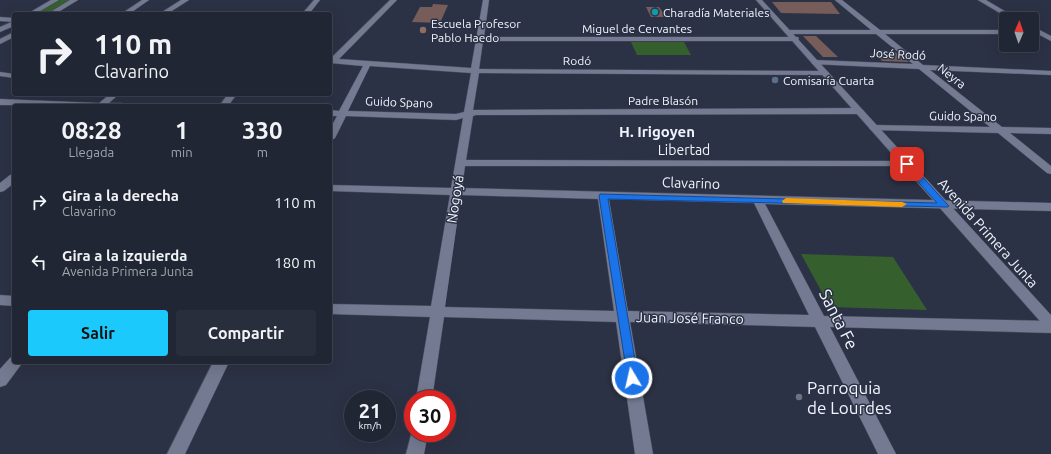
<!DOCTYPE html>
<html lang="es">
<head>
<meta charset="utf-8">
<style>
  body { margin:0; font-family:Ubuntu,sans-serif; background:#292e3c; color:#f1f3f6; height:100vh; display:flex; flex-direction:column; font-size:15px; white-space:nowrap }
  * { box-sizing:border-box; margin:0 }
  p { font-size:13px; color:#a2a5ac }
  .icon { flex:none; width:22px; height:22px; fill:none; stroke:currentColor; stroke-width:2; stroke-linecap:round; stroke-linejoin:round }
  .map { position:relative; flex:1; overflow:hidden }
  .side { position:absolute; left:12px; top:104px; width:320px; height:260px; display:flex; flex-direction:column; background:#212634; border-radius:4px; box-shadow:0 4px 16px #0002,0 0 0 1px #3e434f }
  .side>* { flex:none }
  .hud { position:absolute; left:12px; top:12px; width:320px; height:84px; border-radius:4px; box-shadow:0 4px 16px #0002,0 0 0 1px #3e434f; background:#212634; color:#f1f3f6; overflow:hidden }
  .needle { width:26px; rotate:2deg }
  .fabs { position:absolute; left:999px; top:12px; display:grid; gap:8px }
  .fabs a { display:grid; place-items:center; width:40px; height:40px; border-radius:4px; background:#212634; box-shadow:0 4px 16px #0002,0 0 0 1px #3e434f; font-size:20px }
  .speed { position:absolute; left:344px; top:390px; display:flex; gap:8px; font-size:20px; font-weight:700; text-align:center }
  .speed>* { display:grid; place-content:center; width:52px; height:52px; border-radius:50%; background:#212634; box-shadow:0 4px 16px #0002,0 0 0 1px #3e434f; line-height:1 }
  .speed small { font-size:10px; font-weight:400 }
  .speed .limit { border:6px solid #d22; background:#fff; color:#111 }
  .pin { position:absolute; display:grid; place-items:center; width:34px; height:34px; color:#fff; margin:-17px; border-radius:8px; box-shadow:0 2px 6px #0006 }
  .me { position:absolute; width:44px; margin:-22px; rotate:351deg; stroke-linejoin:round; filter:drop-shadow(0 0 3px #0008) }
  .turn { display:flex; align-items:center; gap:14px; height:84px; padding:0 16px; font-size:18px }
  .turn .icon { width:52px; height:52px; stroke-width:2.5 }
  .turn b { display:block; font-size:28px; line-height:34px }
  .eta { display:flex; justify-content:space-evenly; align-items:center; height:68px; text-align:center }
  .eta b { font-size:24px; font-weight:700; line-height:28px }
  .button { display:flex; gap:8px; margin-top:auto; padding:8px 16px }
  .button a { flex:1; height:46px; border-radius:4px; background:#1cc9fc; color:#111; font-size:16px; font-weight:700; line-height:46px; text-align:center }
  .button a+a { background:#292e3c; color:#f1f3f6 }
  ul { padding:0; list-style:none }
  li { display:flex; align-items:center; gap:12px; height:60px; padding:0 16px }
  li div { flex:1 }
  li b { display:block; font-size:15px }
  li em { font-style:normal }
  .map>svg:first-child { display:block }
</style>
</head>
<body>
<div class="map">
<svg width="1051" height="454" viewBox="0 0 1051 454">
  <rect width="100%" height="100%" fill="#2c3245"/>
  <path fill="#35602e" d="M 60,0 L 71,0 L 46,14 L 34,14 Z
    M 631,42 L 684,42 L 691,55 L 637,55 Z
    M 801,254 L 893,257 L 927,310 L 830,307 Z"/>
  <path fill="#775d59" d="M 772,2 L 831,2 L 840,14 L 781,13 Z
    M 433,4 L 448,5 L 440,23 L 412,22 L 420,7 L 432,7 Z
    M 646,7 L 659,7 L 666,17 L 651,17 Z
    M 803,36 L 816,36 L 838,57 L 823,57 Z
    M 876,50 L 895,52 L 909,62 L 882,61 Z"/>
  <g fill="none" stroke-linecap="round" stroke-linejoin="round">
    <defs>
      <path id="minor" d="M 142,0 L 149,0 L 129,14 L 121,14 Z
        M 181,0 L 189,0 L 167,14 L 159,14 Z
        M 314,0 L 320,0 L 309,14 L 302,14 Z
        M 390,0 L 397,0 L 339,59 L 471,68 L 483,0 L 489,0 L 484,37 L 798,37 L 799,39 L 795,41 L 483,41 L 479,69 L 825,71 L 829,73 L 825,75 L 479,73 L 473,110 L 859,108 L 864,111 L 859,114 L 476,115 L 473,116 L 466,160 L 907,161 L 911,162 L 912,164 L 911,166 L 465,166 L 462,188 L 1051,203 L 1051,211 L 765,204 L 824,316 L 1051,321 L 1051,333 L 830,327 L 896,454 L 878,454 L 815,327 L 630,322 L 653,454 L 635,454 L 616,322 L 444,317 L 432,399 L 416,399 L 430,317 L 330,314 L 330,304 L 431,306 L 450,195 L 330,191 L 330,185 L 451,188 L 463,118 L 456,120 L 346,116 L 335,138 L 330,141 L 330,129 L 337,116 L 330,116 L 330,110 L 339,111 L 363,66 L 330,63 L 330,59 ZM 370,66 L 471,73 L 464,112 L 456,114 L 348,111 ZM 461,195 L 598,199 L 614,311 L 445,307 ZM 609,199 L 754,203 L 809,315 L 628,311 Z
        M 835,0 L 842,0 L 880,30 L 1006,30 L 1006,34 L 885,34 L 923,65 L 1051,71 L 1051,75 L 930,70 L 1002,127 L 1051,128 L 1051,134 L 1010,133 L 1051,166 L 1051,174 L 1047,173 L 998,133 L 871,130 L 869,128 L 874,125 L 990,127 L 919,69 L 812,64 L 812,60 L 815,60 L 913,64 L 876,34 L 788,34 L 784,32 L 788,30 L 871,30 Z
        M 978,0 L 986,0 L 1018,19 L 1010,19 Z
        M 0,17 L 14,18 L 14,22 L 0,21 Z
        M 1032,26 L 1051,36 L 1051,41 L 1032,31 Z
        M 0,72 L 14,74 L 14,78 L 0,76 Z
        M 110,94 L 119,94 L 109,103 L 122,103 L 126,106 L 0,105 L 0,99 L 99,103 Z
        M 228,94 L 237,94 L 228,106 L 219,106 Z
        M 14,174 L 14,183 L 4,191 L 0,192 L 0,183 L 10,175 Z
        M 0,295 L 14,296 L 14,306 L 0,305 Z
        M 14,356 L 14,362 L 23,362 L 6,385 L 0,387 L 0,369 L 10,358 Z
        M 213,362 L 229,362 L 185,454 L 167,454 Z
        M 413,427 L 413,433 L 428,433 L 424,454 L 406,454 Z"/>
      <path id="secondary" d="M 51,0 L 59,0 L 35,14 L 27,14 Z
        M 70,0 L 78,0 L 55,14 L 47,14 Z
        M 756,0 L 762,0 L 1051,315 L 1051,330 L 1046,328 Z
        M 14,21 L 14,26 L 0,32 L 0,27 Z
        M 14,32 L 14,37 L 0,44 L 0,39 Z"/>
    </defs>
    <use href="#minor" stroke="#494e5e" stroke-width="1"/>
    <use href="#secondary" stroke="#494e5e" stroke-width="1"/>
    <use href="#minor" fill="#737a91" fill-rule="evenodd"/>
    <use href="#secondary" fill="#737a91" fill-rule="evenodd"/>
  </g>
  <path fill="#1a73e8" stroke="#114b97" d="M 904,162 L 909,162 L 947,204 L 949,206 L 947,207 L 608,199 L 638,378 L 636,381 L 632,383 L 628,381 L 599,196 L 600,194 L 937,203 L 904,166 Z"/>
  <path fill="#f59e0b" d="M 786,198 L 902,202 L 907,204 L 902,207 L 783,203 L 782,201 Z"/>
  <circle fill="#0f9aa8" stroke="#2c3245" stroke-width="1.5" cx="655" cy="12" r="4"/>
  <circle fill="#8d6e63" stroke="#2c3245" stroke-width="1.5" cx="423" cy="30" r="4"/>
  <circle fill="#5c6f8a" stroke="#2c3245" stroke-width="1.5" cx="775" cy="80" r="4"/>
  <circle fill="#6b7280" stroke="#2c3245" stroke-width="1.5" cx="799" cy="397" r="4"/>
  <g text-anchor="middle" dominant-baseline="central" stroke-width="3" stroke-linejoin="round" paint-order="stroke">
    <g font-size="12" fill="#f0f4fe" stroke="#2c3245" text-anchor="start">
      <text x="663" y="12">Charadía Materiales</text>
      <text x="431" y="23">Escuela Profesor<tspan x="431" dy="14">Pablo Haedo</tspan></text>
      <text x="783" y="80">Comisaría Cuarta</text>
    </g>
    <g font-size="12" fill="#f0f4fe" stroke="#2c3245">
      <text x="637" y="28">Miguel de Cervantes</text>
      <text transform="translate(898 54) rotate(3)">José Rodó</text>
      <text x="577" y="60">Rodó</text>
      <text transform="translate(952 76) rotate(39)">Neyra</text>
      <text x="663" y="100">Padre Blasón</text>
      <text transform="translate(399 102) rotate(2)">Guido Spano</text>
      <text transform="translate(963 116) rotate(1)">Guido Spano</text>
    </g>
    <g font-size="14" fill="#f0f4fe" stroke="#2c3245">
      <text x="684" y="150">Libertad</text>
      <text transform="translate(691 183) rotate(2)">Clavarino</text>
      <text transform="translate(455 199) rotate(-81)">Nogoyá</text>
      <text transform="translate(988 233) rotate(48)">Avenida Primera Junta</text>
      <text transform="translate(690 318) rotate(1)">Juan José Franco</text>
    </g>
    <g font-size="15" font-weight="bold" fill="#f0f4fe" stroke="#2c3245">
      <text x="657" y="131">H. Irigoyen</text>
    </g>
    <g font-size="17" fill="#f0f4fe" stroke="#2c3245">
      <text transform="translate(839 319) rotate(63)">Santa Fe</text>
    </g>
    <g font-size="17" fill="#f0f4fe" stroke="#2c3245" text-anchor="start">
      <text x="807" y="387">Parroquia<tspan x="807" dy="20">de Lourdes</tspan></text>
    </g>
  </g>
</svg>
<div class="fabs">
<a><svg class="needle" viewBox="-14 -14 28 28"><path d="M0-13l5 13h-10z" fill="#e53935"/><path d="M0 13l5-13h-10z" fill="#a2a5ac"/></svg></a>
</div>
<div class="speed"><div>21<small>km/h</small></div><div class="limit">30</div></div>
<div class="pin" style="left:907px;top:164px;background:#d93025"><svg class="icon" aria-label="arrive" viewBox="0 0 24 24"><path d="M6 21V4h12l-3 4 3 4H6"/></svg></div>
<svg class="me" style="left:632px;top:378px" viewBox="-20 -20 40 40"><circle r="17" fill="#1a73e8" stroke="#fff" stroke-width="3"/><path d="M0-11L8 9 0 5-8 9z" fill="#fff"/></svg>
<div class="hud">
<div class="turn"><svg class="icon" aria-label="right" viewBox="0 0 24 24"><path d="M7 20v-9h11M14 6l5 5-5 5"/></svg><div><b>110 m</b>Clavarino</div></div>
</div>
<section class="side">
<div class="eta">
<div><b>08:28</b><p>Llegada</p></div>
<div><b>1</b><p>min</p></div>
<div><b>330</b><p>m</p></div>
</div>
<ul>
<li><svg class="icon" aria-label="right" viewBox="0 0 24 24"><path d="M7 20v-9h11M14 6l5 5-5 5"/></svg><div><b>Gira a la derecha</b><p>Clavarino</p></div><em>110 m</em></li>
<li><svg class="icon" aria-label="left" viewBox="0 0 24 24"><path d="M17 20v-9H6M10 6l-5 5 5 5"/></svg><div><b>Gira a la izquierda</b><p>Avenida Primera Junta</p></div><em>180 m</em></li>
</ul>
<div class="button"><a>Salir</a><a>Compartir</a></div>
</section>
</div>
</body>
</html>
